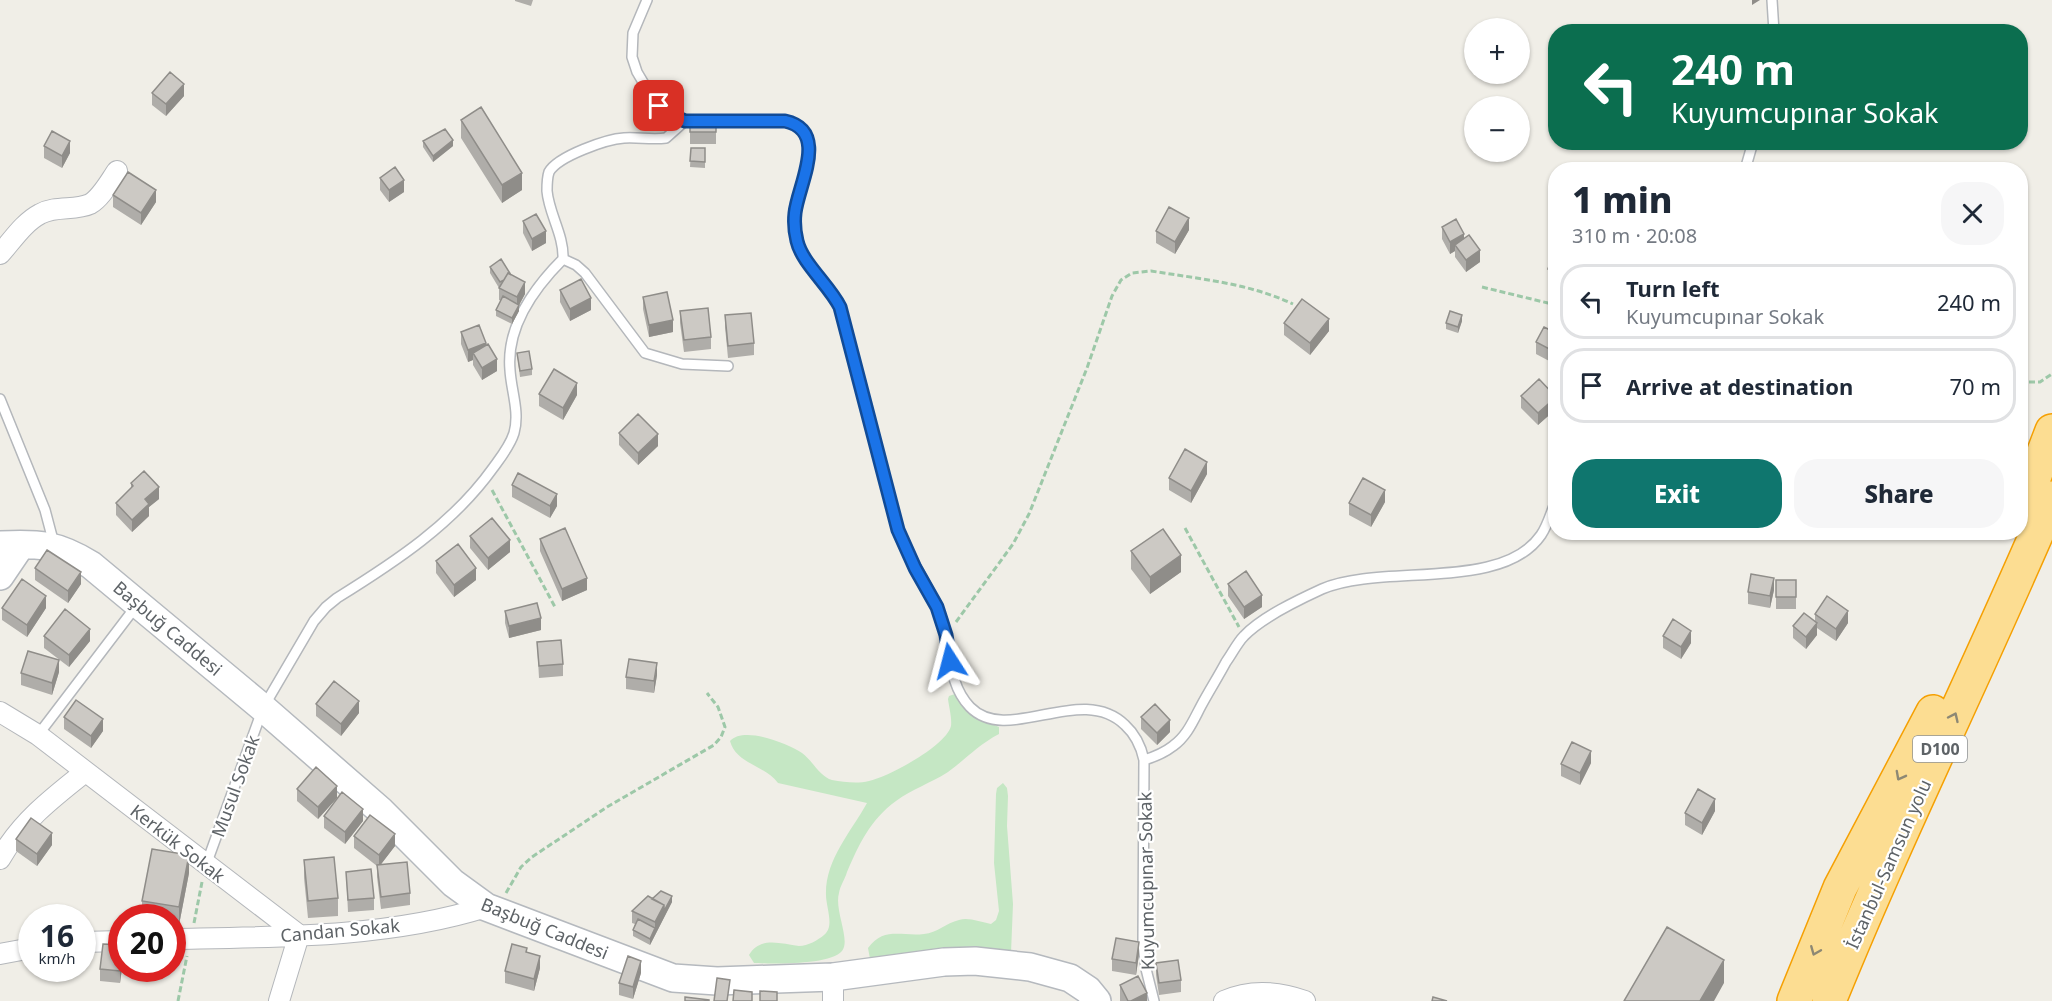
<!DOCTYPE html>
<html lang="en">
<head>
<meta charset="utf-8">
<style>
  body { margin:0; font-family:"Noto Sans",sans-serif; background:#f6f6f7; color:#1f2937; height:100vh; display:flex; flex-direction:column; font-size:22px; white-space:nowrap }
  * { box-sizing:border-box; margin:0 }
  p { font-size:20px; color:#747a83 }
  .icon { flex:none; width:33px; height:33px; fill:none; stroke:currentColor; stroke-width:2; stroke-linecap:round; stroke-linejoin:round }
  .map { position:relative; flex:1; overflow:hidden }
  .side { position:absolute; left:1548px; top:162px; width:480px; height:378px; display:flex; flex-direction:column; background:#fff; border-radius:24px; box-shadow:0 2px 4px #0004 }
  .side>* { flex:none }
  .top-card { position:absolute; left:1548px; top:24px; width:480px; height:126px; border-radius:24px; box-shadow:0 2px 4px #0004; background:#0b6e4f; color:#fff; overflow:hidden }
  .controls { position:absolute; left:1464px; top:18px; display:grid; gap:12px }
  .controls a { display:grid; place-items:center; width:66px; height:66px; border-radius:50%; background:#fff; box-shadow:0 2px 4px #0004; font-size:30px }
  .speed { position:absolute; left:18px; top:904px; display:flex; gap:12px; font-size:30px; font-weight:700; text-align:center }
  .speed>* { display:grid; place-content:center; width:78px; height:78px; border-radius:50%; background:#fff; box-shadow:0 2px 4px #0004; line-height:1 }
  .speed small { font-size:15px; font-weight:400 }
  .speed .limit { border:9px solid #d22; background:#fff; color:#111 }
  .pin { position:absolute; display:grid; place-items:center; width:51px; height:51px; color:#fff; margin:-26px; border-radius:12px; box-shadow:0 3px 9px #0006 }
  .me { position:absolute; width:66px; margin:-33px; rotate:351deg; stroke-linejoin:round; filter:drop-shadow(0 0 4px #0008) }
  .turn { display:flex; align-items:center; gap:21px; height:126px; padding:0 24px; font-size:27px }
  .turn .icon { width:78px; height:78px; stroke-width:2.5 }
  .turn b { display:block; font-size:42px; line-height:51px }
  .round { display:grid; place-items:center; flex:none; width:63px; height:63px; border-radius:24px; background:#f6f6f7 }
  .overview { display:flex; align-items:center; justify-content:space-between; height:102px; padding:0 24px }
  h1 { font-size:36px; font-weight:800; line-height:45px }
  .cta { display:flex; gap:12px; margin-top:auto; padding:12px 24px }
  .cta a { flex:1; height:69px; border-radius:24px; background:#0f766e; color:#fff; font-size:24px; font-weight:800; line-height:69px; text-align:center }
  .cta a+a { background:#f6f6f7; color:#1f2937 }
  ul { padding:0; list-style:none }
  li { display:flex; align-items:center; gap:18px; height:75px; margin:0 12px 9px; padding:0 12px; border:3px solid #e0e1e3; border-radius:24px }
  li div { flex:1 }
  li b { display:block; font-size:22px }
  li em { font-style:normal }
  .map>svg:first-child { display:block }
</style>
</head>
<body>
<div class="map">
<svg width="2052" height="1001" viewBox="0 0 2052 1001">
  <rect width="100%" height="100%" fill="#f0eee7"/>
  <path fill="#c5e7c4" d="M 955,694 C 969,713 977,717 999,727 L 999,734 C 978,745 966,759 948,772 C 931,783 912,789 896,801 C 870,820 859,844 847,872 C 845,879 840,886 839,893 C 834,910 851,940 842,951 C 831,965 772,964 754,963 L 749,955 C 760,936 781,944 799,946 C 808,946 818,940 824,935 C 835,927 826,907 826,895 C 825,860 851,832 867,803 L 778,783 C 765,765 736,764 730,741 C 744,726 786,743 802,753 C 812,760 820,777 832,780 C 844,782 857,784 869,781 C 888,777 946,746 951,726 C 952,718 949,707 948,699 L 949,696 Z
    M 1003,783 L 1007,788 L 1008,796 L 1007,826 L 1013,904 L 1011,953 C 958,945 921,952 870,959 L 868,948 C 884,926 903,937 924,934 C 937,933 946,923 959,920 C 968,917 981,922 991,924 L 996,920 L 999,911 L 994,863 L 996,794 L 997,788 Z"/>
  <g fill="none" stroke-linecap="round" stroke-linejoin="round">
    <defs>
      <path id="lane" d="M 647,0 L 633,33 L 632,57 L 637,72 L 650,94 L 668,114 L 685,121 L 785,121 C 830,131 798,185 795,213 C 794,222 795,233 797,241 C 802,263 829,285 840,307 C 855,359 868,413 882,466 C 888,487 892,511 899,532 C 911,563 932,590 943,622 C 952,651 947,683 970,707 C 1008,746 1081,682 1125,725 C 1136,735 1141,746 1144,760 L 1143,944 L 1146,969 L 1154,1001
        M 1772,0 L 1774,32
        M 1745,170 L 1753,142
        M 563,259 L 576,265 L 585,273 L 645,353 L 682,364 L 728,366
        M 0,399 L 45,510 L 54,544
        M 38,735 L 137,605
        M 1144,760 C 1154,757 1164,753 1173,746 C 1187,736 1193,721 1201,706 C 1209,691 1218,677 1226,662 C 1232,654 1237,643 1244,636 C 1262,617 1298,600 1322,589 C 1382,563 1502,592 1541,535 C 1548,525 1551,512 1556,501
        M 206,865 L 263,708 L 314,621 L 326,607 L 337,598 C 395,562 453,524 493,468 C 501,457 510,446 514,433 C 520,412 511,390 510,370 C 506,326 534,288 563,259 C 564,235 549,214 547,191 C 547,185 547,178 549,172 C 558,156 607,139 624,138 C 638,137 652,140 666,138 L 685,121"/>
      <path id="street" d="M 0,254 C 12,241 23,223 40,214 C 56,205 75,211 90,204 C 101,198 110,181 117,171
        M 0,712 L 38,735 L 299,935 L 279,1001
        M 0,859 C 21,822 52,798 85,772
        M 172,939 C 275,937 388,938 486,907
        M 82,942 L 122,941
        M 0,954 L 32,948
        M 833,977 L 833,1001
        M 1224,1001 C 1251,989 1277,991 1305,1001"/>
      <path id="secondary" d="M 0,545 C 39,543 57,544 91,565 L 263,708 L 381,811 L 453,883 L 486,907 L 673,978 L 717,981 L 833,977 L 944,962 L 975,961 L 1030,967 L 1070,978 L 1088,990 L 1097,1001
        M 0,576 L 21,545"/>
      <path id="highway" d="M 2020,514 L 2052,431
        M 1794,1001 L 1840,888 L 1933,712
        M 1829,1001 C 1898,831 1980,667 2052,498"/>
    </defs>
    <use href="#lane" stroke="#b4b7bb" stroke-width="12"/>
    <use href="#street" stroke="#b4b7bb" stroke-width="22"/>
    <use href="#secondary" stroke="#b5b9be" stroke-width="30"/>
    <use href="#highway" stroke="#f5a003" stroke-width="36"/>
    <path stroke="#9dc8a8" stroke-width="3" stroke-dasharray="6 3" stroke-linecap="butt" d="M 1482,287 L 1556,305
      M 2020,382 L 2040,382 L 2052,374
      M 492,490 L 555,607
      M 1185,528 L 1239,627
      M 956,622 L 1013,544 L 1029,514 L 1087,368 L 1112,296 L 1121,280 L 1132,273 L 1151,271 C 1200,279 1248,283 1293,304
      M 506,893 L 521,867 L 532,857 L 607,807 L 714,745 L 721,737 L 725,727 L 718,707 L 707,693
      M 194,923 L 202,882
      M 178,1001 L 187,956"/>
    <use href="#lane" stroke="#fff" stroke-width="9"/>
    <use href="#street" stroke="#fff" stroke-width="20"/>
    <use href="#secondary" stroke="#fff" stroke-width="27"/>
    <use href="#highway" stroke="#fcdd92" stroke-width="33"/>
  </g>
  <path fill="#afada9" d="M 515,0 L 533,0 L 531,6 L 515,1 Z
    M 152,93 L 184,96 L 166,116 L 152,105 Z
    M 690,115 L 716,115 L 716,144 L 690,144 Z
    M 461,120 L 522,190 L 502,203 L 461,138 Z
    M 423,141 L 453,146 L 433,162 L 423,147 Z
    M 44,146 L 70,153 L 62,168 L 44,158 Z
    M 691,148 L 705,148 L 705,168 L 690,167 Z
    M 380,178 L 404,192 L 389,202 L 380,190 Z
    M 113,195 L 156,202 L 141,225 L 113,207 Z
    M 523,221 L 546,243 L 532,251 L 523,233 Z
    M 1442,227 L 1464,238 L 1480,262 L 1466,272 L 1455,257 L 1455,251 L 1450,254 L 1442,239 Z
    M 1189,230 L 1175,254 L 1156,243 L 1156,231 Z
    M 1556,254 L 1556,283 L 1548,281 L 1548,269 Z
    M 490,267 L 525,294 L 519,305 L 519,311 L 512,324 L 496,316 L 496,310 L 501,301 L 499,300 L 499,288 L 490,273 Z
    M 560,290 L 591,310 L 570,321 L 560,302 Z
    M 643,297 L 673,332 L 649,337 L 643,309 Z
    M 680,311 L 711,337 L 711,349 L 684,352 L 680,323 Z
    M 725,315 L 754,343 L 754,355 L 728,358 L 725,327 Z
    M 1462,321 L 1458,333 L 1446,329 L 1446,323 Z
    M 1284,323 L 1329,331 L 1310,355 L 1284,335 Z
    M 461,332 L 486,345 L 497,371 L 482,380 L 473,365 L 473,360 L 468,362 L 461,344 Z
    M 1556,333 L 1556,377 L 1550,371 L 1550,365 L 1553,363 L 1536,354 L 1536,342 Z
    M 517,353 L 532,369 L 532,375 L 520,377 Z
    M 539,394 L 577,395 L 563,420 L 539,406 Z
    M 1521,396 L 1556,397 L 1556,409 L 1538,425 L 1521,408 Z
    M 619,433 L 658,446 L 638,465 L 619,445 Z
    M 1207,474 L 1191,503 L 1169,490 L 1169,478 Z
    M 131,483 L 159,499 L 149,507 L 149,516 L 132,532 L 116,515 L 116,503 L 131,489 Z
    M 512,485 L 557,506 L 550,518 L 512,497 Z
    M 1385,502 L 1371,527 L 1349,515 L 1349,503 Z
    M 470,536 L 510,552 L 488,570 L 470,548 Z
    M 540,539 L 587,590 L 562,601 L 540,551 Z
    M 1131,551 L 1181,572 L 1150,594 L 1131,569 Z
    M 436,561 L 476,580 L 454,597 L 436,573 Z
    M 35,568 L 81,584 L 68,603 L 35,580 Z
    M 1776,580 L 1796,580 L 1796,609 L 1776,609 Z
    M 1228,584 L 1262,607 L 1244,619 L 1228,596 Z
    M 1774,590 L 1770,608 L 1748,604 L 1748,592 Z
    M 2,608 L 46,608 L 27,637 L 2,620 Z
    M 505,611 L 541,630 L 509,638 L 505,623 Z
    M 1815,614 L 1848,623 L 1836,641 L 1817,628 L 1817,635 L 1806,649 L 1793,638 L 1793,626 L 1815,621 Z
    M 44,636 L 90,641 L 69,667 L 44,648 Z
    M 1663,636 L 1691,643 L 1681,659 L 1663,648 Z
    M 537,642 L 563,664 L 563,676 L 539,678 Z
    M 59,672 L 52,695 L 21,685 L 21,673 Z
    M 657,675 L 654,693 L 626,689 L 626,677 Z
    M 316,704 L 359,713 L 341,736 L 316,716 Z
    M 64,717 L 103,731 L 91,748 L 64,729 Z
    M 1141,717 L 1170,732 L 1157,745 L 1141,729 Z
    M 1591,763 L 1580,785 L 1561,776 L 1561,764 Z
    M 297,789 L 337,798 L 318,819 L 297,801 Z
    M 1715,811 L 1702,835 L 1685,825 L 1685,813 Z
    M 324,816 L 363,821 L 345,844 L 324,828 Z
    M 354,836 L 395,846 L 380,865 L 410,893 L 410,905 L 381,909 L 377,877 L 377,866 L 354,848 Z
    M 16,839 L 52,845 L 37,866 L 16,851 Z
    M 304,860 L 338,898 L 338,916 L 308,918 L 304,878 Z
    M 346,872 L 374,898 L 374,910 L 348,912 Z
    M 189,873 L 179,925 L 172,924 L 172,918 L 142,918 L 142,901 Z
    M 652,899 L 672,902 L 650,945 L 633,936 L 633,930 L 635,924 L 632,923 L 632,911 Z
    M 122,945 L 122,968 L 120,983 L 100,981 L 100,969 Z
    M 527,953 L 540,968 L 534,991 L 505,983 L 505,971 Z
    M 1139,954 L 1136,975 L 1112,971 L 1112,959 Z
    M 1156,963 L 1181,980 L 1181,992 L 1159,995 L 1156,975 Z
    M 641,973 L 633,999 L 619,995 L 619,983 Z
    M 1120,985 L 1147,1001 L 1120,1001 Z"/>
  <path fill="#8f8d89" d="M 1752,0 L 1760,0 L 1752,5 Z
    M 184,84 L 184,96 L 166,116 L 166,104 Z
    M 453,140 L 453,146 L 433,162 L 433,156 Z
    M 70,141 L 70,153 L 62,168 L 62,156 Z
    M 522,173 L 522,190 L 502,203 L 502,185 Z
    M 404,180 L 404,192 L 389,202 L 389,190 Z
    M 156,190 L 156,202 L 141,225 L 141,213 Z
    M 1189,218 L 1189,230 L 1175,254 L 1175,242 Z
    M 546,231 L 546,243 L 532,251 L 532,239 Z
    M 1464,234 L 1464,246 L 1455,245 L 1455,251 L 1450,254 L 1450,242 Z
    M 1480,250 L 1480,262 L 1466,272 L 1466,260 Z
    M 525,282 L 525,294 L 517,309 L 517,297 Z
    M 591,298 L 591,310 L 570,321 L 570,309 Z
    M 519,305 L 519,311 L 512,324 L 512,318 Z
    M 1462,315 L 1462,321 L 1458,333 L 1458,327 Z
    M 1329,319 L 1329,331 L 1310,355 L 1310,343 Z
    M 673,320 L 673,332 L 649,337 L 649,325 Z
    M 486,343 L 486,355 L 473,353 L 473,360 L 468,362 L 468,350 Z
    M 497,359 L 497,371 L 482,380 L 482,368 Z
    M 577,383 L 577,395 L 563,420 L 563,408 Z
    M 1556,397 L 1556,409 L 1538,425 L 1538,413 Z
    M 658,434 L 658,446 L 638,465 L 638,453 Z
    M 1207,462 L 1207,474 L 1191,503 L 1191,491 Z
    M 159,487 L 159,499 L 149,507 L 149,516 L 132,532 L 132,520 L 145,499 Z
    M 1385,490 L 1385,502 L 1371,527 L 1371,515 Z
    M 557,494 L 557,506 L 550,518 L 550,506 Z
    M 510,540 L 510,552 L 488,570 L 488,558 Z
    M 1181,555 L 1181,572 L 1150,594 L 1150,577 Z
    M 476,568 L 476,580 L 454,597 L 454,585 Z
    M 81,572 L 81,584 L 68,603 L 68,591 Z
    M 587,578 L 587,590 L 562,601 L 562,589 Z
    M 1774,578 L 1774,590 L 1770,608 L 1770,596 Z
    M 1262,595 L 1262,607 L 1244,619 L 1244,607 Z
    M 46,596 L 46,608 L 27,637 L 27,625 Z
    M 1848,611 L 1848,623 L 1836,641 L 1836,629 Z
    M 541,618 L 541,630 L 509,638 L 509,626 Z
    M 1817,623 L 1817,635 L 1806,649 L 1806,637 Z
    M 90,629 L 90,641 L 69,667 L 69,655 Z
    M 1691,631 L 1691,643 L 1681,659 L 1681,647 Z
    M 59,660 L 59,672 L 52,695 L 52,683 Z
    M 657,663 L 657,675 L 654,693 L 654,681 Z
    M 359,701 L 359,713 L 341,736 L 341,724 Z
    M 103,719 L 103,731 L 91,748 L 91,736 Z
    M 1170,720 L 1170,732 L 1157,745 L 1157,733 Z
    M 1591,751 L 1591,763 L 1580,785 L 1580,773 Z
    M 337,786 L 337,798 L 318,819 L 318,807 Z
    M 1715,799 L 1715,811 L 1702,835 L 1702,823 Z
    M 363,809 L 363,821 L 345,844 L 345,832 Z
    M 52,833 L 52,845 L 37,866 L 37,854 Z
    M 395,834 L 395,846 L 379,867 L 379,855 Z
    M 189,855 L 189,873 L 179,925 L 179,907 Z
    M 672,896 L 672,902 L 650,945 L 650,939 L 655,928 L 655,922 L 664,905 Z
    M 1139,942 L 1139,954 L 1136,975 L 1136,963 Z
    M 122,956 L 122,968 L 120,983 L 120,971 Z
    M 540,956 L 540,968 L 534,991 L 534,979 Z
    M 1724,960 L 1724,983 L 1714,1001 L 1700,1001 Z
    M 641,961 L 641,973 L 633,999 L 633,987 Z
    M 1147,993 L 1147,1001 L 1131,1001 Z"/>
  <path fill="#ccc9c4" stroke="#8f8d89" stroke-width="1.5" d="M 170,72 L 184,84 L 166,104 L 152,93 Z
    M 481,107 L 522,173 L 502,185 L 461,120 Z
    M 690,115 L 716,115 L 716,132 L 690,132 Z
    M 445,129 L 453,140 L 433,156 L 423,141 Z
    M 52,131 L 70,141 L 62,156 L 44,146 Z
    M 691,148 L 705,148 L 705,162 L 690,161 Z
    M 395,167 L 404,180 L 389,190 L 380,178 Z
    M 128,172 L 156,190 L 141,213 L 113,195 Z
    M 1169,207 L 1189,218 L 1175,242 L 1156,231 Z
    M 536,214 L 546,231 L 532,239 L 523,221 Z
    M 1456,219 L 1464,234 L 1450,242 L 1442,227 Z
    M 1469,235 L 1480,250 L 1466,260 L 1455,245 Z
    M 1553,254 L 1556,254 L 1556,271 L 1548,269 Z
    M 501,259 L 511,275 L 508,273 L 504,280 L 500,282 L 490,267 Z
    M 508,273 L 525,282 L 517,297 L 499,288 Z
    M 581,279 L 591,298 L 570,309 L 560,290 Z
    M 667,292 L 673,320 L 649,325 L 643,297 Z
    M 503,296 L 519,305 L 512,318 L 496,310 Z
    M 1302,299 L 1329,319 L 1310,343 L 1284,323 Z
    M 708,308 L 711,337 L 684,340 L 680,311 Z
    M 1450,311 L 1462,315 L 1458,327 L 1446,323 Z
    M 751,313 L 754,343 L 728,346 L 725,315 Z
    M 479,325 L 486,343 L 468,350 L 461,332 Z
    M 1544,327 L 1556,333 L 1555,352 L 1536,342 Z
    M 488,344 L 497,359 L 482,368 L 473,353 Z
    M 529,351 L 532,369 L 520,371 L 517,353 Z
    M 1556,361 L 1556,371 L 1550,365 Z
    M 554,369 L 577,383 L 563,408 L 539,394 Z
    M 1539,379 L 1556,397 L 1538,413 L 1521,396 Z
    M 638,414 L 658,434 L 638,453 L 619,433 Z
    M 1185,449 L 1207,462 L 1191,491 L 1169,478 Z
    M 144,471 L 159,487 L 145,499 L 149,504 L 132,520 L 116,503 L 133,486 L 131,483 Z
    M 518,473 L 557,494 L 550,506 L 512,485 Z
    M 1363,478 L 1385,490 L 1371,515 L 1349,503 Z
    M 492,518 L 510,540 L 488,558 L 470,536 Z
    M 565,528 L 587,578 L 562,589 L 540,539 Z
    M 1163,529 L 1181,555 L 1150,577 L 1131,551 Z
    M 458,544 L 476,568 L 454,585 L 436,561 Z
    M 47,550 L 81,572 L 68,591 L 35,568 Z
    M 1246,571 L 1262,595 L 1244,607 L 1228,584 Z
    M 1751,574 L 1774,578 L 1770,596 L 1748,592 Z
    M 22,579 L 46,596 L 27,625 L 2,608 Z
    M 1776,580 L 1796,580 L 1796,597 L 1776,597 Z
    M 1827,596 L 1848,611 L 1836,629 L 1815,614 Z
    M 537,603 L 541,618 L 509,626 L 505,611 Z
    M 65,609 L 90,629 L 69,655 L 44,636 Z
    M 1804,613 L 1817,623 L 1806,637 L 1793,626 Z
    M 1673,619 L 1691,631 L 1681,647 L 1663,636 Z
    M 561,640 L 563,664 L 539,666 L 537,642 Z
    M 28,651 L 59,660 L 52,683 L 21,673 Z
    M 629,659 L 657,663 L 654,681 L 626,677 Z
    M 334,681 L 359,701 L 341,724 L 316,704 Z
    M 76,700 L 103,719 L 91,736 L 64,717 Z
    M 1155,704 L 1170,720 L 1157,733 L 1141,717 Z
    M 1572,742 L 1591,751 L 1580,773 L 1561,764 Z
    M 316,767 L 337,786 L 318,807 L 297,789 Z
    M 1698,789 L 1715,799 L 1702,823 L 1685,813 Z
    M 342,792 L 363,809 L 345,832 L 324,816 Z
    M 370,815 L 395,834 L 379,855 L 354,836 Z
    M 31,818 L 52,833 L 37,854 L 16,839 Z
    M 152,849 L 189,855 L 179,907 L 142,901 Z
    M 334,857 L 338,898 L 308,901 L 304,860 Z
    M 407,862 L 410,893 L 381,897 L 377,865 Z
    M 371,869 L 374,898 L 348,900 L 346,872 Z
    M 661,891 L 672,896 L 664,911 L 664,905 L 652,899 Z
    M 648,896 L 664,905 L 655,922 L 632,911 Z
    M 638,919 L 655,928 L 650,939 L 633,930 Z
    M 1667,927 L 1724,960 L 1700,1001 L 1624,1001 Z
    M 1116,938 L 1139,942 L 1136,963 L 1112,959 Z
    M 103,944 L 122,945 L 120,971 L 100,969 Z
    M 512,944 L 527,948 L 526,952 L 540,956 L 534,979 L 505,971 Z
    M 628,956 L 641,961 L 633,987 L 619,983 Z
    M 1178,960 L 1181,980 L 1159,983 L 1156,963 Z
    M 1138,976 L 1147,993 L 1131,1001 L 1128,1001 L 1120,985 Z
    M 717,978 L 730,980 L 727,1001 L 714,1001 Z
    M 734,990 L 752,992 L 752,1001 L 733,1001 Z
    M 760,991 L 777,992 L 777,1001 L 760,1001 Z
    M 685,997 L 709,1000 L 709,1001 L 685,1001 Z
    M 1433,997 L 1447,1001 L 1432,1001 Z"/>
  <defs><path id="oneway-chevron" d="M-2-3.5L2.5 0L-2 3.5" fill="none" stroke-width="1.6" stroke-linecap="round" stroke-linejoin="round" transform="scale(1.5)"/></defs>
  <g stroke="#8d8874">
    <use href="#oneway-chevron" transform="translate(1954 717) rotate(-65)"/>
    <use href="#oneway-chevron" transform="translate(1900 776) rotate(118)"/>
    <use href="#oneway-chevron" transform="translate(1815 951) rotate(112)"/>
  </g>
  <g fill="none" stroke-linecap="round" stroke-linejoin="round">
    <defs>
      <path id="route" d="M 659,106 L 668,114 L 685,121 L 785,121 C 830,131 798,185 795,213 C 794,222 795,233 797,241 C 802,263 829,285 840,307 L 898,530 L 915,568 L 937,607 L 946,635 L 950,661"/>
    </defs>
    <use href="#route" stroke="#114b97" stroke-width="15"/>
    <use href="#route" stroke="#1a73e8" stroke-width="10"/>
  </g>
  <g text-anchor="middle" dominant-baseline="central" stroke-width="4.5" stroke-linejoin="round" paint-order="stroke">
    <rect fill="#fff" stroke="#8e9295" stroke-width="1.5" x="1913" y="736" width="54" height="26" rx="4.5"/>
    <g font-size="16" font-weight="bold" fill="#5e6367">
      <text x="1940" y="749">D100</text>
    </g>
    <g font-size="18" fill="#5e6367" stroke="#fff">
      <text transform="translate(168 628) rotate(40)">Başbuğ Caddesi</text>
      <text transform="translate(235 786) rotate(-70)">Musul Sokak</text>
      <text transform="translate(178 843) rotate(38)">Kerkük Sokak</text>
      <text transform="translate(1888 864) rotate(-66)">İstanbul-Samsun yolu</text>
      <text transform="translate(1146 881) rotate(-91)">Kuyumcupınar Sokak</text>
      <text transform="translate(545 928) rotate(22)">Başbuğ Caddesi</text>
      <text transform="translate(340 930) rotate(-5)">Candan Sokak</text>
    </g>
  </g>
</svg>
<div class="controls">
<a>+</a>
<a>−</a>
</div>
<div class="speed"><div>16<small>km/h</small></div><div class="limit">20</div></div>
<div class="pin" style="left:659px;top:106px;background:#d93025"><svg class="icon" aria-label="arrive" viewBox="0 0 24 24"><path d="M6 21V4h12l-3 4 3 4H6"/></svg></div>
<svg class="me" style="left:950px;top:661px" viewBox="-20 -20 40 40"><path d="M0-17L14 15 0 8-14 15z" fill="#1a73e8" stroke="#fff" stroke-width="4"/></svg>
<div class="top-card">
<div class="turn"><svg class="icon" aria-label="left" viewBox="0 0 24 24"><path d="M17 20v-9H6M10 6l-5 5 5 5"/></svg><div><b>240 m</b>Kuyumcupınar Sokak</div></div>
</div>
<section class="side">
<div class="overview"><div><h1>1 min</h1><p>310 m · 20:08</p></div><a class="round"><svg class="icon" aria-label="close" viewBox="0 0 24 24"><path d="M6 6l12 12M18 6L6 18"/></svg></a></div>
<ul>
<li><svg class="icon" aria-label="left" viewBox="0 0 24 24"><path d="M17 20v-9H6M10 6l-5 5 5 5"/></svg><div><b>Turn left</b><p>Kuyumcupınar Sokak</p></div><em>240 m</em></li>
<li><svg class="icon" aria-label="arrive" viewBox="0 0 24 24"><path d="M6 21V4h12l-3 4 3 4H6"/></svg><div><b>Arrive at destination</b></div><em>70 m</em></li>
</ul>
<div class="cta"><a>Exit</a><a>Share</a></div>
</section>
</div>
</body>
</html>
